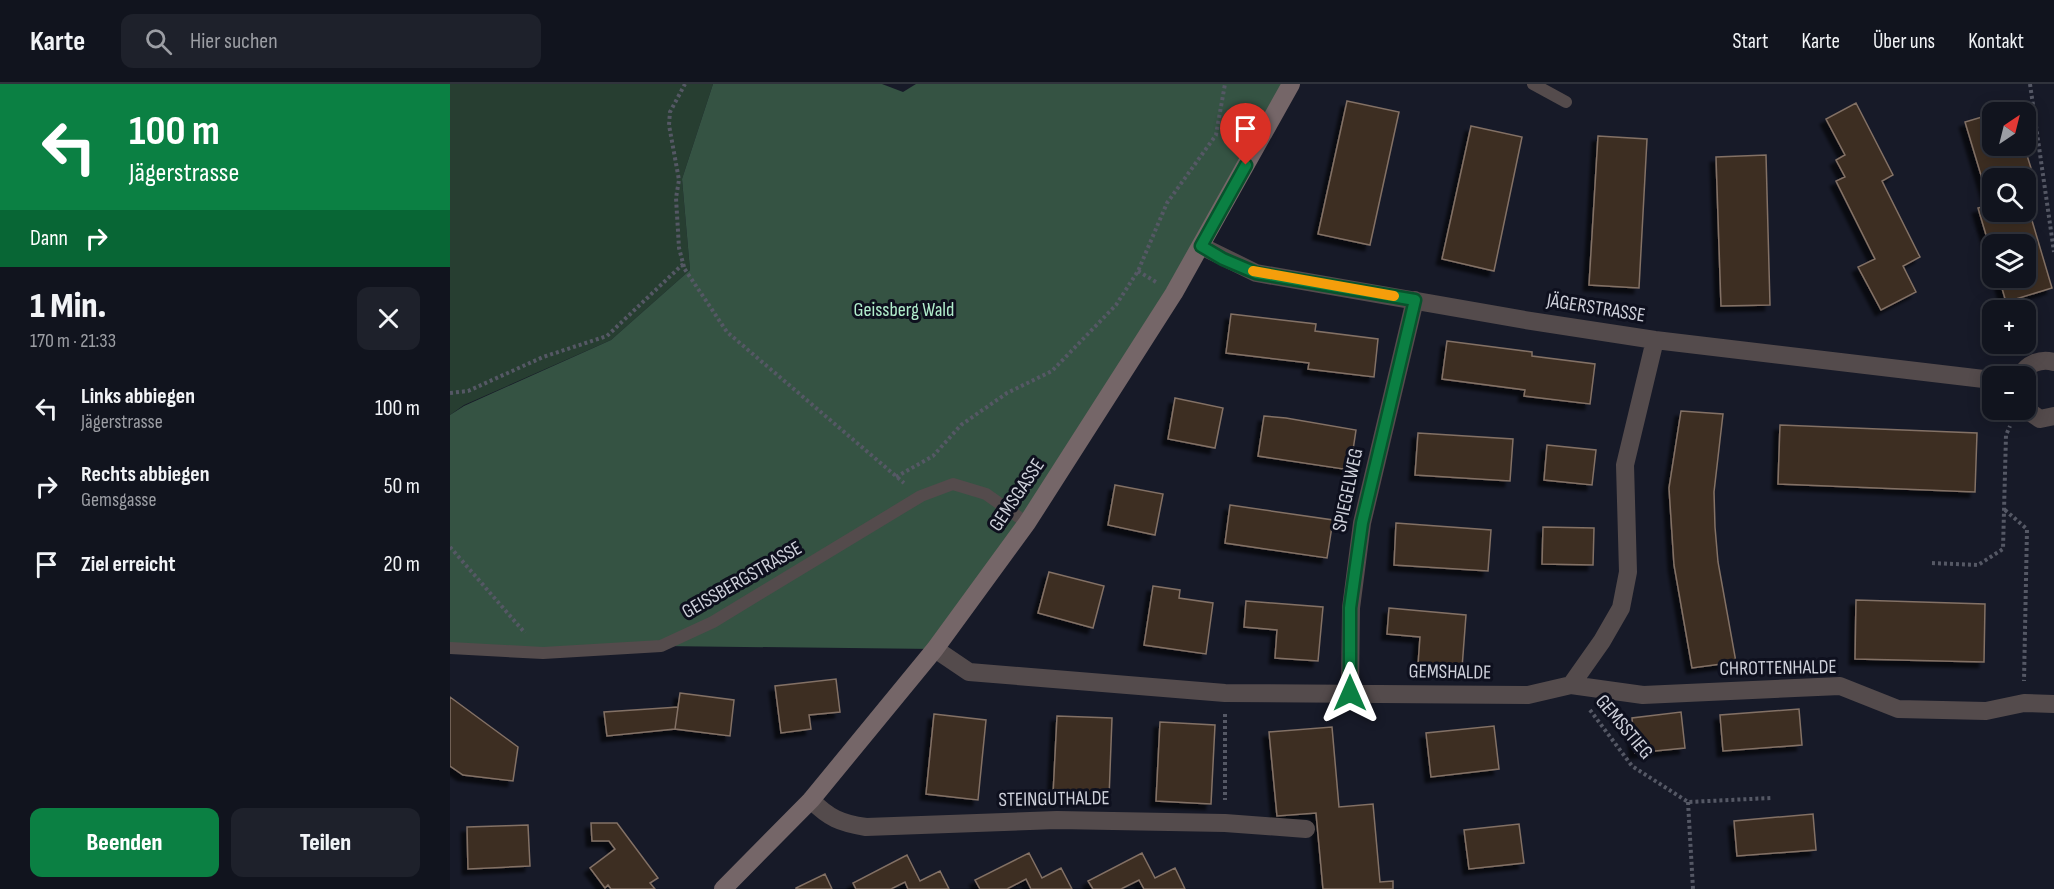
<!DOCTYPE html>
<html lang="de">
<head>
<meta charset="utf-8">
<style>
  body { margin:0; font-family:"Sofia Sans Condensed",sans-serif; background:#1e212b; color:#f1f3f6; height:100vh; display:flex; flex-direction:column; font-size:22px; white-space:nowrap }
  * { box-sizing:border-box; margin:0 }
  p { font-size:20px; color:#9c9ea4 }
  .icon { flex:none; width:33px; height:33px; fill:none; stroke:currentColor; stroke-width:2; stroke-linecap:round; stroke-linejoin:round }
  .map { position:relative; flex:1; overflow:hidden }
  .side { display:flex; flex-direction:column; background:#11141e; width:450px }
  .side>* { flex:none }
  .guide { background:#0b8043; color:#fff; overflow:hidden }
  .needle { width:39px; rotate:35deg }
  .tools { position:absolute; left:1532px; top:18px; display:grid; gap:12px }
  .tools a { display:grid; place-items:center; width:54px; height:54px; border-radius:12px; background:#11141e; box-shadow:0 3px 15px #0003,0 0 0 2px #30333c; font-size:30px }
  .pin { position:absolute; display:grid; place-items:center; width:51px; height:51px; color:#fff; margin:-62px -26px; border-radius:50% 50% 50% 0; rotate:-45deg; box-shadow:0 0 6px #0007 }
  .pin .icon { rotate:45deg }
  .me { position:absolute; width:66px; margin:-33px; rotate:0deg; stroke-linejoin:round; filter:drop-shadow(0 0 4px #0008) }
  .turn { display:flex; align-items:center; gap:21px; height:126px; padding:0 30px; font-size:27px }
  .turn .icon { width:78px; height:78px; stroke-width:2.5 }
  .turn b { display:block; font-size:42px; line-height:51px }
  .then { display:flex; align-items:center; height:57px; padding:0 30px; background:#0003; gap:12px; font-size:22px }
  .round { display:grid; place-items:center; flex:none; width:63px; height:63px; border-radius:12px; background:#1e212b }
  .summary { display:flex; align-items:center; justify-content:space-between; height:102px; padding:0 30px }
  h1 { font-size:36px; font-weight:800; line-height:45px }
  .action { display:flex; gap:12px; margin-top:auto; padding:12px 30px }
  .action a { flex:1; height:69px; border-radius:12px; background:#0b8043; color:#fff; font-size:24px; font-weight:800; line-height:69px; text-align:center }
  .action a+a { background:#1e212b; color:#f1f3f6 }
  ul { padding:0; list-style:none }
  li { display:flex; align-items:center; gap:18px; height:78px; padding:0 30px }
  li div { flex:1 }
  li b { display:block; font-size:22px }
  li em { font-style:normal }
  header { display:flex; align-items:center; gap:36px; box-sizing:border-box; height:84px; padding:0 30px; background:#11141e; border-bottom:2px solid #30333c }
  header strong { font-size:28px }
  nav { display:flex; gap:33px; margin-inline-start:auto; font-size:21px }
  .search { width:420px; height:54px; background:#1e212b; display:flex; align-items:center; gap:15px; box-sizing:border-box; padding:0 21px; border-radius:12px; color:#9c9ea4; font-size:22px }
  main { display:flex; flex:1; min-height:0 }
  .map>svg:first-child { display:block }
</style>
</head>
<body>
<header>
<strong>Karte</strong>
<div class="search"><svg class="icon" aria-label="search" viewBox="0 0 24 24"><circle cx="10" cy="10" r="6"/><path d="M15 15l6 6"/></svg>Hier suchen</div>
<nav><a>Start</a><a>Karte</a><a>Über uns</a><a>Kontakt</a></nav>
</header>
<main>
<section class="side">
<div class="guide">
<div class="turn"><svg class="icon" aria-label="left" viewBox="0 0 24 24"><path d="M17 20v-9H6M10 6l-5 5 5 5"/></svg><div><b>100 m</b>Jägerstrasse</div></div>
<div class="then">Dann<svg class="icon" aria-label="right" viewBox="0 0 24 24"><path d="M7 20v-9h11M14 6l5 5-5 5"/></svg></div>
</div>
<div class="summary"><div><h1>1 Min.</h1><p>170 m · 21:33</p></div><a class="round"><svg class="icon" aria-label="close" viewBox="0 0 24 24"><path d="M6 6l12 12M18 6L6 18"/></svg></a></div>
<ul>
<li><svg class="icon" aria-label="left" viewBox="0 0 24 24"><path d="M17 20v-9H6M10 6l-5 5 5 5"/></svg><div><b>Links abbiegen</b><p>Jägerstrasse</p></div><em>100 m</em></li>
<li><svg class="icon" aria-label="right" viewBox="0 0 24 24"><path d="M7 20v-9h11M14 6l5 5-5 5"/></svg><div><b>Rechts abbiegen</b><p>Gemsgasse</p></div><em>50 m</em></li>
<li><svg class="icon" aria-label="arrive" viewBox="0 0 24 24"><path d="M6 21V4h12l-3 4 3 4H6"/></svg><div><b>Ziel erreicht</b></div><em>20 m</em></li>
</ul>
<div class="action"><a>Beenden</a><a>Teilen</a></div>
</section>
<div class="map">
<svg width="1604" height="805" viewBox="0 0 1604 805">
  <defs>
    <filter id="shadow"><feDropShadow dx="-5.5" dy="5.5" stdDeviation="1.5" flood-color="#0009"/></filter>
  </defs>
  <rect width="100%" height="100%" fill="#171a28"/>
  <path fill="#273e31" d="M 0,0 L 263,0 L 232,95 L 240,186 L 161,256 L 14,321 L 0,331 Z"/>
  <path fill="#355343" d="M 263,0 L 432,0 L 453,8 L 466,0 L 841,0 L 751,162 L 485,565 L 211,562 L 0,564 L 0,331 L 14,322 L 161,256 L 240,186 L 232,95 Z"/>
  <path fill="#3c2d23" stroke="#837165" stroke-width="1.5" filter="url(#shadow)" d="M 897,17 L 949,28 L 920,161 L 868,150 Z
    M 1406,19 L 1443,91 L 1432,97 L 1470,173 L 1453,182 L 1466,208 L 1431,226 L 1408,183 L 1425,175 L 1386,97 L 1395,93 L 1386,76 L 1395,71 L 1376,35 Z
    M 1542,30 L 1542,62 L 1574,62 L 1587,103 L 1575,106 L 1575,94 L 1542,94 L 1542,128 L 1575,128 L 1575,113 L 1602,204 L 1556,218 L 1549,194 L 1575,194 L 1575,160 L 1542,160 L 1542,171 L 1528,124 L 1540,121 L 1515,38 Z
    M 1021,42 L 1072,53 L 1044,187 L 992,175 Z
    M 1148,52 L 1197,55 L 1189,204 L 1139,201 Z
    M 1316,71 L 1320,221 L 1271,222 L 1266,73 Z
    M 781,230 L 866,240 L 865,247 L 928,255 L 924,293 L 858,285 L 859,279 L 776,269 Z
    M 997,257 L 1082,268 L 1082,272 L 1145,280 L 1140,320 L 1074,312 L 1075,306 L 992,295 Z
    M 725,314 L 773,324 L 765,364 L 718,355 Z
    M 1231,327 L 1273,330 L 1264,408 L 1265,443 L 1268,478 L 1286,578 L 1242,584 L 1224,481 L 1219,404 Z
    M 814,332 L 836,334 L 906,346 L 900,386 L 808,372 Z
    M 1330,341 L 1527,349 L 1525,408 L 1328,400 Z
    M 968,349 L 1063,355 L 1060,397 L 965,391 Z
    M 1097,361 L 1146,366 L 1142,401 L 1094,396 Z
    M 665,401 L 713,410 L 705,451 L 658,441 Z
    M 780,421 L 883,436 L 877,474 L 775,459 Z
    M 946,439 L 1041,446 L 1038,487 L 944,481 Z
    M 1093,443 L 1144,444 L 1143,481 L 1092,480 Z
    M 599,488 L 654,502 L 643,544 L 588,529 Z
    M 703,502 L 730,506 L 729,514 L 763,519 L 756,570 L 694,561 Z
    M 1406,516 L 1535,520 L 1534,578 L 1405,575 Z
    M 796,517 L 873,523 L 868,577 L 825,574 L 827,546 L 794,543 Z
    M 939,524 L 1016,531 L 1012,584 L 968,581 L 970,553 L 937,550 Z
    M 386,595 L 390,628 L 359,631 L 361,645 L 331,649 L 325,602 Z
    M 230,609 L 284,616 L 280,652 L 225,645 Z
    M 0,613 L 68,663 L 63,697 L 13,691 L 0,682 Z
    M 228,623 L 225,645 L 157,652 L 154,628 Z
    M 1349,625 L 1352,661 L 1273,667 L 1270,631 Z
    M 1231,628 L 1235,664 L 1185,669 L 1182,634 Z
    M 484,630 L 536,636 L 528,716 L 476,710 Z
    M 607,632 L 662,634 L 659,714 L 603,711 Z
    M 710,638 L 765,641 L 761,720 L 706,717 Z
    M 1044,642 L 1049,685 L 981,693 L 976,649 Z
    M 882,643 L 889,723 L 923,720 L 930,798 L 943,797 L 943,805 L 873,805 L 866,729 L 827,732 L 819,648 Z
    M 1363,730 L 1366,766 L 1287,772 L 1284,737 Z
    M 141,739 L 167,739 L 208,794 L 200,799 L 205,805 L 161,805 L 158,801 L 155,804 L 140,784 L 165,765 L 159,757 L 142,757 Z
    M 1069,740 L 1074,779 L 1019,785 L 1014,746 Z
    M 78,741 L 80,782 L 18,785 L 17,743 Z
    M 579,769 L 592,794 L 611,784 L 622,805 L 581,805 L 576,795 L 557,805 L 530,805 L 525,796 Z
    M 692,769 L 705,794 L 725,784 L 735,805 L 694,805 L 689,796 L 671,805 L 643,805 L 638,797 Z
    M 457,771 L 470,797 L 490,787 L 499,805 L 458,805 L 455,798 L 441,805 L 406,805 L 403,799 Z
    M 375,790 L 382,805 L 346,805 L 346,804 Z"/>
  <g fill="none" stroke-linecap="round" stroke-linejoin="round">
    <path stroke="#555865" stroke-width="4" stroke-dasharray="3 3" stroke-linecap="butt" d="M 1580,0 L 1604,168
      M 234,183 L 229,164 L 226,114 L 229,96 L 219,41 L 220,28 L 235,0
      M 688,187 L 706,198
      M 0,309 L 18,307 L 93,273 L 157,252 L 232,181 L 277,248 L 454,399
      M 446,393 L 483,372 L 511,341 L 557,309 L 602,287 L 666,221 L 688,187 L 717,119 L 766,51 L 775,0
      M 1555,426 L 1577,445 L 1574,597
      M 0,463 L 75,549
      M 1482,479 L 1528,481 L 1553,465 L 1556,351 L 1560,342
      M 1140,626 L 1182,682 L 1238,718 L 1321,714
      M 775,630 L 775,716
      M 1238,718 L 1243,805"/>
    <path stroke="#544b4c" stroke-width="12" d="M 1083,0 L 1116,18
      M 0,564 L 93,569 L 211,562 L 263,538 L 471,412 L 503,400 L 536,410 L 577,439"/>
    <path stroke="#544b4c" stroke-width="18" d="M 751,162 L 806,189 L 1075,236 L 1205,256 L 1542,296
      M 1570,292 C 1577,280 1590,274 1604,278
      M 1575,325 L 1590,335 L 1604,332
      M 485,565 L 519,588 L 775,609 L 1078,611 L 1121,601 L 1152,557 L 1171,524 L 1178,488 L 1175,381 L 1205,256
      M 1121,601 L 1193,611 L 1390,602 L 1448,625 L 1536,627 L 1574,619 L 1604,620
      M 900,609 L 901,524 L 912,439 L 965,216
      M 361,716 C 379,734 390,739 416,743 L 607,736 L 775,739 L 856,745"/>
    <path stroke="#756668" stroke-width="18" d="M 273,805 L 361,716 L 485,565 L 577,439 L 724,209 L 841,0"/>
  </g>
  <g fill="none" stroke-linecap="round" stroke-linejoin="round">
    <defs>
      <path id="route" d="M 796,81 L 751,162 L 773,175 L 806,189 L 965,216 L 912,439 L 900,524 L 900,609"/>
    </defs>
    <use href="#route" stroke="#07532c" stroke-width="15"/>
    <use href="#route" stroke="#0b8043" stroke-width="10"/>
    <path stroke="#f59e0b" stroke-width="10" d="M 803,187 L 944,212"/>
  </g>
  <g text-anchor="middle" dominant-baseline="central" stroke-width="6" stroke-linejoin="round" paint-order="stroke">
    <g font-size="20" fill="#cfd1db" stroke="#0e101e">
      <text transform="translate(1146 224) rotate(9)">JÄGERSTRASSE</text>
      <text transform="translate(898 406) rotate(-78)">SPIEGELWEG</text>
      <text transform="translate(567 411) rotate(-56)">GEMSGASSE</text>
      <text transform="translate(292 496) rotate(-30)">GEISSBERGSTRASSE</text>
      <text transform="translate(1328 584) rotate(-1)">CHROTTENHALDE</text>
      <text transform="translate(1000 588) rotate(1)">GEMSHALDE</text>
      <text transform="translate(1174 643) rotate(50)">GEMSSTIEG</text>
      <text transform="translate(604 715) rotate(-1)">STEINGUTHALDE</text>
    </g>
    <g font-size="20" fill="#b1edcc" stroke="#0e101e">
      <text x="454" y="226">Geissberg Wald</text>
    </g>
  </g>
</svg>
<div class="tools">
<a><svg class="needle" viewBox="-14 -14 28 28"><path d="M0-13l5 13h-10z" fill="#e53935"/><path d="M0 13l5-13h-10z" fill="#9c9ea4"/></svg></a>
<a><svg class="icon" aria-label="search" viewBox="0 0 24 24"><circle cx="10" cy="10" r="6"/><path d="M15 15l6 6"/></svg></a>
<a><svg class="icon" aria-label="layers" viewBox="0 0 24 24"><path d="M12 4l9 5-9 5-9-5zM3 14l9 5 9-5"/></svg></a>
<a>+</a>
<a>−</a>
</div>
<div class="pin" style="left:796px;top:81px;background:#d93025"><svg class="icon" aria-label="arrive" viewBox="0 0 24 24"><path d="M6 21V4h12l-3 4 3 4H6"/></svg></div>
<svg class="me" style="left:900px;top:609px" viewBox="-20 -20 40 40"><path d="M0-17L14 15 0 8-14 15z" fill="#0b8043" stroke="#fff" stroke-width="4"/></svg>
</div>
</main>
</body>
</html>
